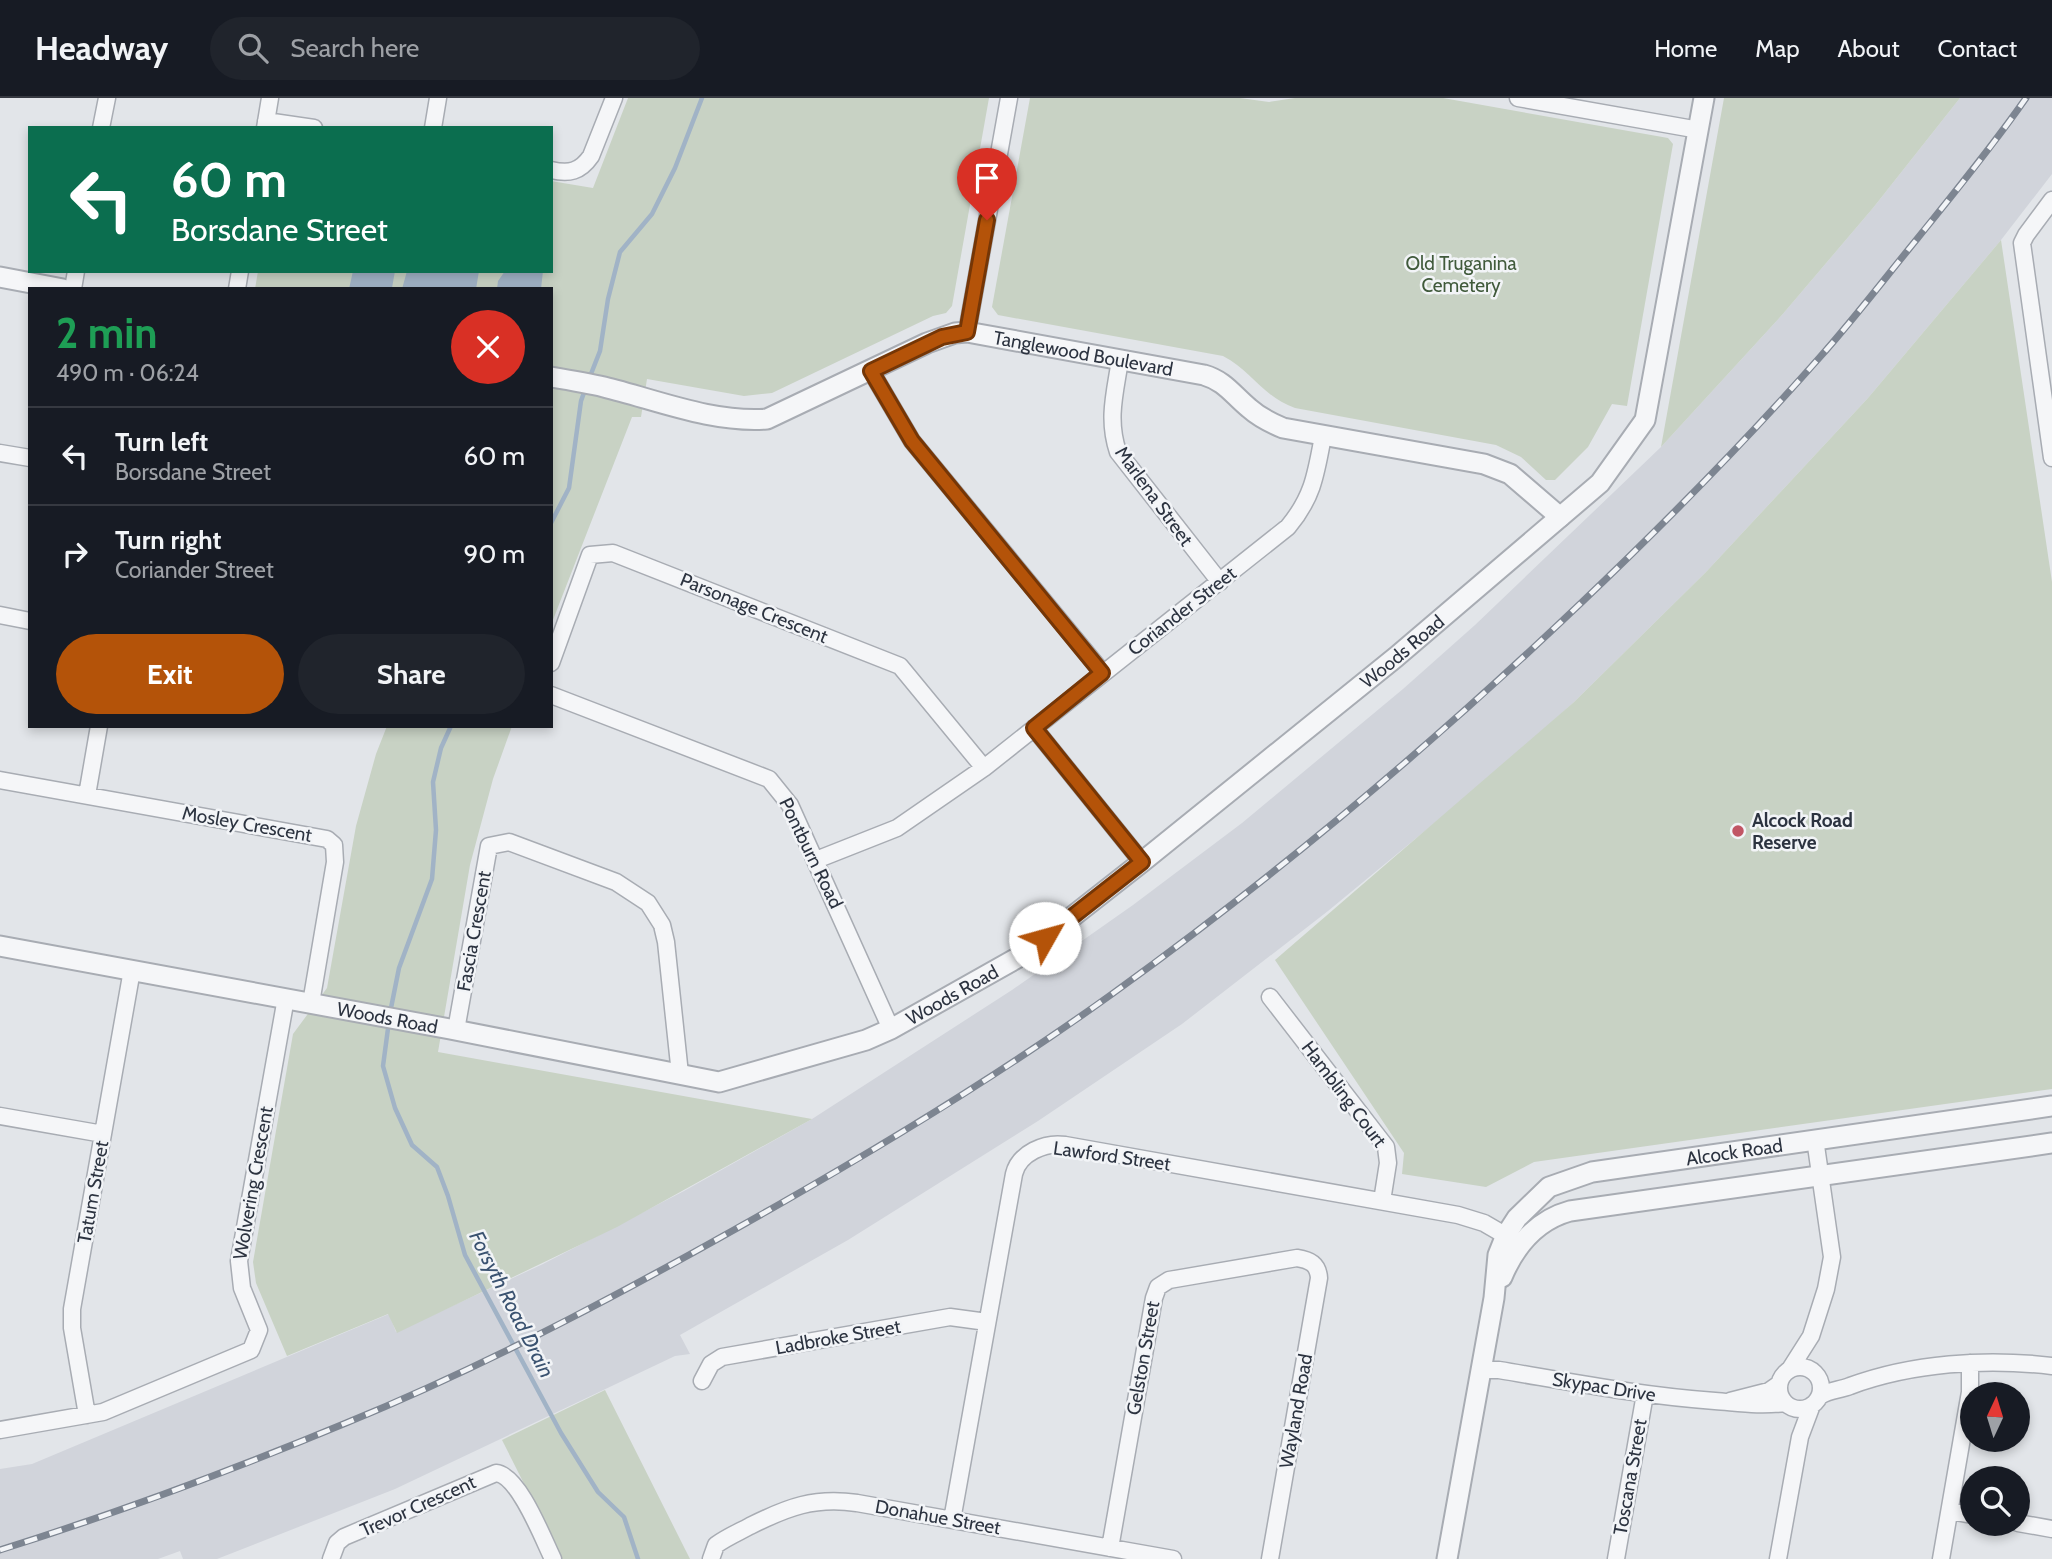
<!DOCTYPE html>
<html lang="en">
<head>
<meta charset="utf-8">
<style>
  body { margin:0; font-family:Cabin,sans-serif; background:#20242c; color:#f1f3f6; height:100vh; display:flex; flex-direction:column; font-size:26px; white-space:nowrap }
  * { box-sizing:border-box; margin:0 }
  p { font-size:23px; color:#9ea1a6 }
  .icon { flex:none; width:38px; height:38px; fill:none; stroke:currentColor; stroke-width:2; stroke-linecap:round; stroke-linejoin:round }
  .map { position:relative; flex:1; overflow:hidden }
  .sheet { position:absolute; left:28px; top:189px; width:525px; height:441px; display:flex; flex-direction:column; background:#171b24; border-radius:0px; box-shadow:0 4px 10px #0003 }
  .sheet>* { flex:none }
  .top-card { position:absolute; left:28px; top:28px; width:525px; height:147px; border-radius:0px; box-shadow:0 4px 10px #0003; background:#0b6e4f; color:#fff; overflow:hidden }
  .needle { width:46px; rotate:4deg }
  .fabs { position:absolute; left:1960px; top:1284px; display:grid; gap:14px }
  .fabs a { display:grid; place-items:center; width:70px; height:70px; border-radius:50%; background:#171b24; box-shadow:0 4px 10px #0003; font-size:35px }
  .pin { position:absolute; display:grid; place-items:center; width:60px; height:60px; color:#fff; margin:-72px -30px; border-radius:50% 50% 50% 0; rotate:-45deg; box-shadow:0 0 7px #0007 }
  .pin .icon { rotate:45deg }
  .me { position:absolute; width:77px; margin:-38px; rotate:52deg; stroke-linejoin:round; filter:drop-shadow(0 0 5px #0008) }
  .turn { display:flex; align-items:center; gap:24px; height:147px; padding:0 28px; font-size:32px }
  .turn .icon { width:91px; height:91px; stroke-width:2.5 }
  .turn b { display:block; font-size:49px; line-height:60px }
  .round { display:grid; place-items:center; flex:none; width:74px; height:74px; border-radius:37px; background:#20242c }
  .headline { display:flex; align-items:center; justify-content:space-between; height:119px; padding:0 28px }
  h1 { font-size:42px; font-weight:800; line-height:52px; color:#1e9e55 }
  .primary-button { display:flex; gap:14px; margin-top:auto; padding:14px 28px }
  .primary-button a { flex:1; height:80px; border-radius:42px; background:#b45309; color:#fff; font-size:28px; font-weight:800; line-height:80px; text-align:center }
  .primary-button a+a { background:#20242c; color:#f1f3f6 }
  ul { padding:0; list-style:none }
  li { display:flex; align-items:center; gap:21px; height:98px; padding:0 28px; border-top:2px solid #363941 }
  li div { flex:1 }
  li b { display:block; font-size:26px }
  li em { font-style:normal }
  header { display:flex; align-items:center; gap:42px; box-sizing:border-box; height:98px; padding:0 35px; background:#171b24; border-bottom:2px solid #363941 }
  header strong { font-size:33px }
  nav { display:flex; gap:38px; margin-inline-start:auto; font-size:24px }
  .search { width:490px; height:63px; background:#20242c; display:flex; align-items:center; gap:18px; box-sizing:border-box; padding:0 24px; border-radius:38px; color:#9ea1a6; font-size:26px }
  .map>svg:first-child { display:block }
</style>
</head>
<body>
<header>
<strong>Headway</strong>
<div class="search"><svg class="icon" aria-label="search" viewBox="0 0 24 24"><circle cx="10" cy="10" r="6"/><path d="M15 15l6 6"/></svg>Search here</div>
<nav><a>Home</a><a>Map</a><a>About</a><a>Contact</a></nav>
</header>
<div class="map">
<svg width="2052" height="1461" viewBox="0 0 2052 1461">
  <rect width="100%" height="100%" fill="#e2e5e9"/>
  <path fill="#d1d4db" d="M 1960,0 L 2052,0 L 2052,76 L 2001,142 L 1868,300 L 1706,474 L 1574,604 L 1495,675 L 1328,813 L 1182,926 L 1038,1023 L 848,1142 L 680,1237 L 690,1256 L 675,1258 L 395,1391 L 217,1461 L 183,1461 L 180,1453 L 158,1461 L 0,1461 L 0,1371 L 32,1366 L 389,1216 L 396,1234 L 543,1166 L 684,1093 L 812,1021 L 1012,892 L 1133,807 L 1242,725 L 1403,591 L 1475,527 L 1661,349 L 1782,217 L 1873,110 Z"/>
  <path fill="#c8d2c4" d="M 628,0 L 989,0 L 952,208 L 946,215 L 933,218 L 772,295 L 744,298 L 647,281 L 641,319 L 632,319 L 551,527 L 551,191 L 255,191 L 258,173 L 551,173 L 551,83 L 593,90 Z
    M 1030,0 L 1240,0 L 1269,4 L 1295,0 L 1443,0 L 1668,40 L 1673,46 L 1627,308 L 1612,306 L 1588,349 L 1555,382 L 1546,382 L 1521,359 L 1496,347 L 1295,310 C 1263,299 1252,273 1223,258 L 998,217 L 992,209 Z
    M 1724,0 L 1960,0 L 1873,110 L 1782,217 L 1661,349 Z
    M 2001,142 L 2052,484 L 2052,991 L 1534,1064 L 1486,1089 L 1402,1076 L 1404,1055 L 1275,862 L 1574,604 L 1706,474 L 1868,300 Z
    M 387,628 L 512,628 L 493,681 L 470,767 L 438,954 L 812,1021 L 617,1129 L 397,1235 L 388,1216 L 287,1258 L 256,1185 L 253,1164 L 293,936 L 327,890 L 356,728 L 376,656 Z
    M 605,1292 L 690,1461 L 562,1461 L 502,1342 Z"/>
  <path fill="#a1b3c6" d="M 353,173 L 395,173 L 392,190 L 349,191 Z
    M 407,173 L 479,173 L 476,191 L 402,191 Z
    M 505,173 L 543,173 L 541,191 L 497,191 L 498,183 Z"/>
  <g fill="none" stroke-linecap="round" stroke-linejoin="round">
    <path stroke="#a1b3c6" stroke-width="4.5" d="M 589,281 L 600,253 L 608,201 L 620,154 L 652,116 L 675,70 L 702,0
      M 551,425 L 569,390 L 581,303 L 586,289
      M 390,915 L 399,870 L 432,781 L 436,732 L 433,684 L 441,650 L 451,628
      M 389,923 L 383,968 L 395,1010 L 412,1047 L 437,1069 L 448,1098 L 465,1157 L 561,1335 L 598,1394 L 624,1419 L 638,1461"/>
    <defs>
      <path id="minor" d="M 1518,0 L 1699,32
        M 266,23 L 314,30
        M 101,30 L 107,0
        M 265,30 L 270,0
        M 433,30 L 438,0
        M 551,72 C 569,76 580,74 591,58 L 614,0
        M 2052,102 L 2026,137 L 2022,145 L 2052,360
        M 73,191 L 76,173
        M 237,191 L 240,173
        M 967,234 L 1009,0
        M 1120,262 C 1115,295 1107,321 1118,354 L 1220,484
        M 871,273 L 912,343 L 1103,575
        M 0,355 L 30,360
        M 0,517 L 30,523
        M 551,565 L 590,457 L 613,455 L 900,568 L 984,670
        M 551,597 L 769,681 L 790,707 L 891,931
        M 1034,630 L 1142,764
        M 0,682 L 327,741 L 334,747 L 335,764 L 311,905
        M 87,697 L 99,628
        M 816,762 L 897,730 L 984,670 L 1288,429 C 1313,399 1316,376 1323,338
        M 1270,899 L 1386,1049 L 1388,1065 L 1382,1103
        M 456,932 L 489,748 L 509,744 L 616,784 L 648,805 L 662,827 L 666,844 L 680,976
        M 0,1018 L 103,1036
        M1779 1290a21 21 0 1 1 42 0a21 21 0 1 1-42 0Z
        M 1790,1271 L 1811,1238 L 1826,1191 L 1832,1159 L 1815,1041
        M 1480,1272 L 1499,1272 C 1571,1284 1642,1298 1715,1303 C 1741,1305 1759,1308 1785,1305
        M 702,1283 L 711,1266 L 722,1259 L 950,1219 L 987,1224
        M 1820,1298 C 1829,1292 1840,1292 1850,1288 C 1912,1265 1986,1260 2052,1268
        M 1730,1303 L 1769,1293 L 1779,1286
        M 87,1317 L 72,1230 L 72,1211 L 132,872
        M 0,1332 L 103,1314 L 251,1252 L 259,1232 L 242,1190 L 239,1163 L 286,900
        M 1950,1413 L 1972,1417
        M 952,1422 L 1014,1076 C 1019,1055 1045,1044 1065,1047 L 1458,1117 L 1484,1125 L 1515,1143
        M 2018,1425 L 2052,1431
        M 1110,1450 L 1154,1200 L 1158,1189 L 1169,1182 L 1297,1160 C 1310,1162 1318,1166 1319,1180 L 1270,1461
        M 331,1461 L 337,1445 L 344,1439 L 496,1375 C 519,1377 543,1441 553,1461
        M 711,1461 L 716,1447 C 727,1439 739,1434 750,1428 C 788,1409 814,1399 857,1405 L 1173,1461
        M 1616,1461 L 1645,1296
        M 1778,1461 L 1800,1339 L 1812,1307
        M 1941,1461 L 1970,1294 L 1970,1265"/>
      <g id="tertiary">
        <path d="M 0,179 L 63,191"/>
        <path id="s1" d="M 551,279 C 569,282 587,285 604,289 C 657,302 712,325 767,321 L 927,245 L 955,235 L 967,234 L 1204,277 C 1225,283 1233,297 1249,310 C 1259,319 1271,325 1283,330 L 1484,366 L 1510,376 L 1560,419"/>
        <path id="s2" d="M 0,848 L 450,931 L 719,984 L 866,942 L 891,931 L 1026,855 L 1142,764 L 1396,559 L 1600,385 L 1645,322 L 1704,0"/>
        <path d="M 1502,1179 C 1515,1148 1537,1122 1570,1113 L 2052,1045"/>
        <path id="s3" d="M 1447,1461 L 1494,1200 L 1498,1157 L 1506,1137 L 1517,1120 L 1549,1089 L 1592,1074 L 2052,1008"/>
      </g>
    </defs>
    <use href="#minor" stroke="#a8acb3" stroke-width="19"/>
    <use href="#tertiary" stroke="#a8acb3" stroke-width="23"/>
    <use href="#minor" stroke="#f5f6f8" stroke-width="16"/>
    <use href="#tertiary" stroke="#f5f6f8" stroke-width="19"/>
    <defs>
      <path id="rail" d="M 0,1452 C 117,1415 233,1372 346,1325 C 495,1264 639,1186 778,1107 C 892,1042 1005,973 1112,896 C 1277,777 1433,646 1581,505 C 1664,426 1744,345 1820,259 C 1854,221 1885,180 1917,141 C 1954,95 1992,49 2026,0"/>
    </defs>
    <use href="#rail" stroke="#7d8591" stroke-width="7"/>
    <use href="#rail" stroke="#f2f4f7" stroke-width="4.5" stroke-dasharray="13" stroke-linecap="butt"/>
  </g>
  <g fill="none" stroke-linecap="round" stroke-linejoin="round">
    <defs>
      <path id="route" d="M 987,122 L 967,234 L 942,239 L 871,273 L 912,343 L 1102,575 L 1034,630 L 1142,764 L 1045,840"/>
    </defs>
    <use href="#route" stroke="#753606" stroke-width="18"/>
    <use href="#route" stroke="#b45309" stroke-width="12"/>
  </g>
  <circle fill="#c15564" stroke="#f2f4f7" stroke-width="2.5" cx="1738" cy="733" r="7"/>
  <g text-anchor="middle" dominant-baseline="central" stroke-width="5" stroke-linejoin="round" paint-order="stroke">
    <g font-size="19" fill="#405a3b" stroke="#f2f4f7">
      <text x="1461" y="165">Old Truganina<tspan x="1461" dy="22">Cemetery</tspan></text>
    </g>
    <g font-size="19" fill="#2c3340" stroke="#f2f4f7">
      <text stroke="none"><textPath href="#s1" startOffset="558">Tanglewood Boulevard</textPath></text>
      <text transform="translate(1154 398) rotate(54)">Marlena Street</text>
      <text transform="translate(754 510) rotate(22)">Parsonage Crescent</text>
      <text transform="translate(1182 513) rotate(-38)">Coriander Street</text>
      <text stroke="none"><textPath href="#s2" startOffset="1549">Woods Road</textPath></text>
      <text transform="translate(247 726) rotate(10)">Mosley Crescent</text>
      <text transform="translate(811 755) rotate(64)">Pontburn Road</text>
      <text transform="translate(474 833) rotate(-80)">Fascia Crescent</text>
      <text stroke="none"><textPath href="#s2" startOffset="982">Woods Road</textPath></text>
      <text stroke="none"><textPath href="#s2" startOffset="394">Woods Road</textPath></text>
      <text transform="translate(1344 996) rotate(53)">Hambling Court</text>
      <text stroke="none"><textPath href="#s3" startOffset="584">Alcock Road</textPath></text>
      <text transform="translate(1112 1058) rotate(8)">Lawford Street</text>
      <text transform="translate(253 1085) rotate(-80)">Wolvering Crescent</text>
      <text transform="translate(93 1094) rotate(-80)">Tatum Street</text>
      <text transform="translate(838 1239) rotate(-10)">Ladbroke Street</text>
      <text transform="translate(1143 1260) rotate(-80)">Gelston Street</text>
      <text transform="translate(1604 1289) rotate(9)">Skypac Drive</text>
      <text transform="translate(1296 1313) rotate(-80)">Wayland Road</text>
      <text transform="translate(1630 1379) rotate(-80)">Toscana Street</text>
      <text transform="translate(418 1408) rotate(-24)">Trevor Crescent</text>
      <text transform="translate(938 1419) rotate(10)">Donahue Street</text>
    </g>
    <g font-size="19" font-weight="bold" fill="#2c3340" stroke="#f2f4f7" text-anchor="start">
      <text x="1752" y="722">Alcock Road<tspan x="1752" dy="22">Reserve</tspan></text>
    </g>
    <g font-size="21" font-style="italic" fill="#3a5270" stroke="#f2f4f7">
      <text transform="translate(512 1206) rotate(63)">Forsyth Road Drain</text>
    </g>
  </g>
</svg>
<div class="fabs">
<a><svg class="needle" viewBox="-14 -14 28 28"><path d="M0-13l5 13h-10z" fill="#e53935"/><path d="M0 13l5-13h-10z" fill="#9ea1a6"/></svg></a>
<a><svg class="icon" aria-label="search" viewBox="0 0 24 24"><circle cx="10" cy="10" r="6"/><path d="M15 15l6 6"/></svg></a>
</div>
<div class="pin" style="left:987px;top:122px;background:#d93025"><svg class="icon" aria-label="arrive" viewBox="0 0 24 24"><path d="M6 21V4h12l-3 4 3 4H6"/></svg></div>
<svg class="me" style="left:1045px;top:840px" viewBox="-20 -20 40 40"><circle r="19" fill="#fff"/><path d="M0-13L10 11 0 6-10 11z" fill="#b45309"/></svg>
<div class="top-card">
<div class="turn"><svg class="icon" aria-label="left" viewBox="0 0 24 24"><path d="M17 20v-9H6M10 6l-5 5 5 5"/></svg><div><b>60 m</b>Borsdane Street</div></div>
</div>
<section class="sheet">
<div class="headline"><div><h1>2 min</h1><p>490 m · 06:24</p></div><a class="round" style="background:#d93025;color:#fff"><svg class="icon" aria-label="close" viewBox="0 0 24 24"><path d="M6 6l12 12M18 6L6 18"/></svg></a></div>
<ul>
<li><svg class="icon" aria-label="left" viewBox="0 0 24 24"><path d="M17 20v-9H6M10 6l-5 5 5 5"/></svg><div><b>Turn left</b><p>Borsdane Street</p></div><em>60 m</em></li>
<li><svg class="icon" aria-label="right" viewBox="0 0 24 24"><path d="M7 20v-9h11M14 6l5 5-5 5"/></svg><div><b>Turn right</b><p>Coriander Street</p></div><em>90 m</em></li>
</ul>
<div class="primary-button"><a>Exit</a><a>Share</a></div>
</section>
</div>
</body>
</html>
